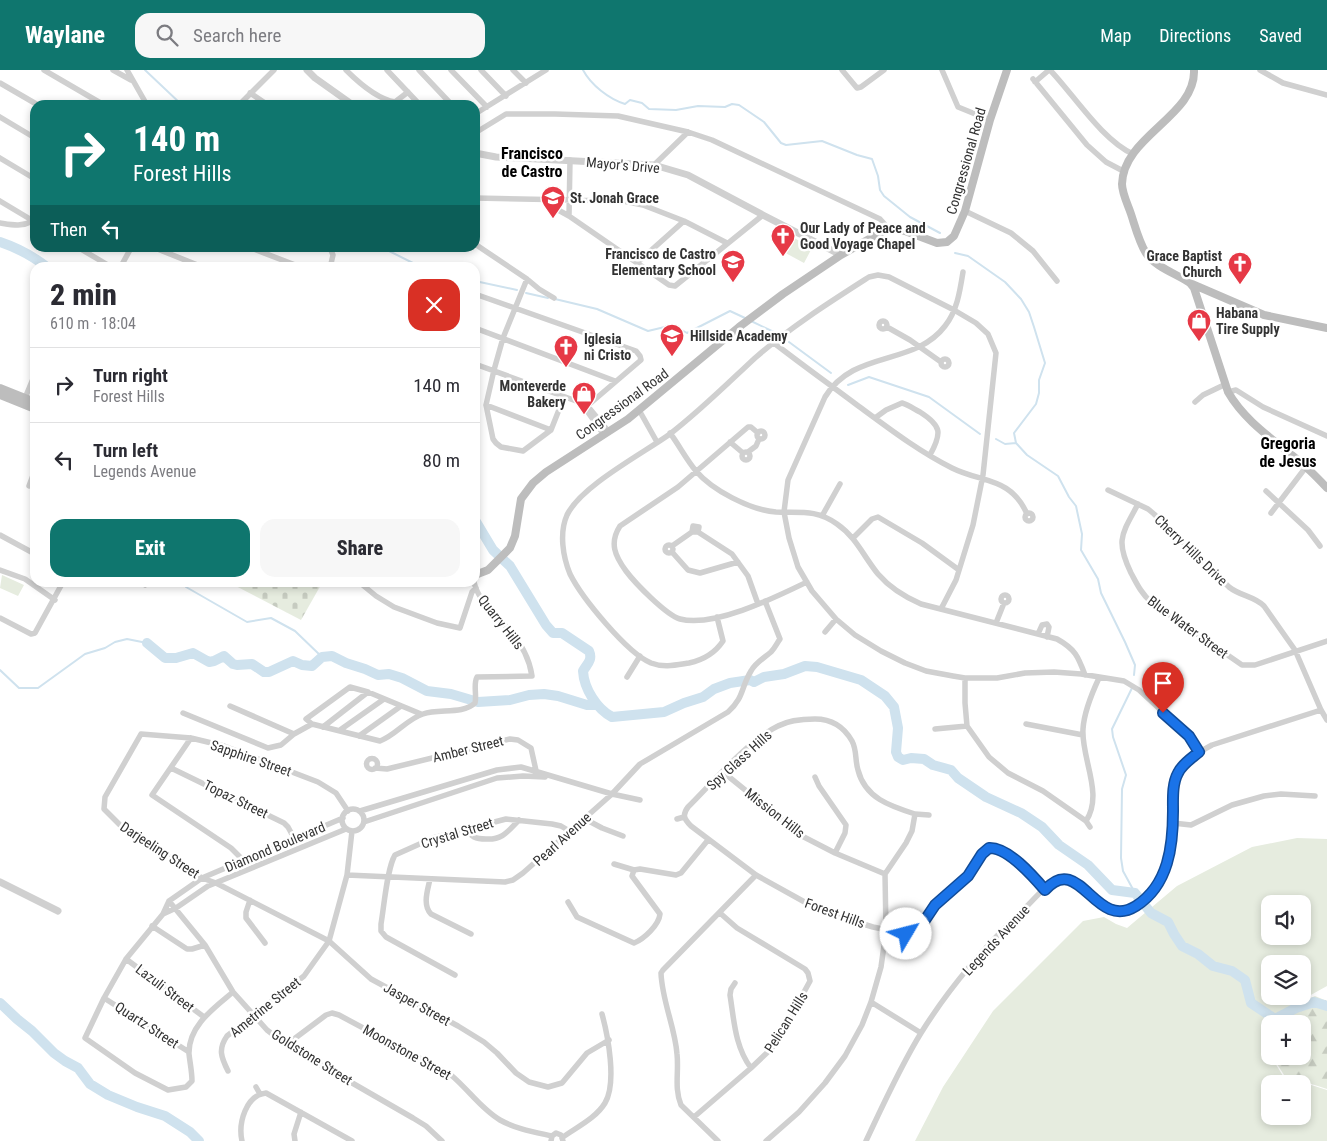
<!DOCTYPE html>
<html lang="en">
<head>
<meta charset="utf-8">
<style>
  body { margin:0; font-family:"Roboto Condensed",sans-serif; background:#f7f7f7; color:#2b2b33; height:100vh; display:flex; flex-direction:column; font-size:19px; white-space:nowrap }
  * { box-sizing:border-box; margin:0 }
  p { font-size:16px; color:#7c7c81 }
  .icon { flex:none; width:28px; height:28px; fill:none; stroke:currentColor; stroke-width:2; stroke-linecap:round; stroke-linejoin:round }
  .map { position:relative; flex:1; overflow:hidden }
  .panel { position:absolute; left:30px; top:192px; width:450px; height:325px; display:flex; flex-direction:column; background:#fff; border-radius:15px; box-shadow:0 2px 8px #0003 }
  .panel>* { flex:none }
  .guide { position:absolute; left:30px; top:30px; width:450px; height:152px; border-radius:15px; box-shadow:0 2px 8px #0003; background:#0f766e; color:#fff; overflow:hidden }
  .tools { position:absolute; left:1261px; top:825px; display:grid; gap:10px }
  .tools a { display:grid; place-items:center; width:50px; height:50px; border-radius:10px; background:#fff; box-shadow:0 2px 8px #0003; font-size:25px }
  .pin { position:absolute; display:grid; place-items:center; width:42px; height:42px; color:#fff; margin:-51px -21px; border-radius:50% 50% 50% 0; rotate:-45deg; box-shadow:0 0 5px #0007 }
  .pin .icon { rotate:45deg }
  .me { position:absolute; width:55px; margin:-28px; rotate:53deg; stroke-linejoin:round; filter:drop-shadow(0 0 4px #0008) }
  .turn { display:flex; align-items:center; gap:18px; height:105px; padding:0 20px; font-size:22px }
  .turn .icon { width:65px; height:65px; stroke-width:2.5 }
  .turn b { display:block; font-size:35px; line-height:42px }
  .then { display:flex; align-items:center; height:48px; padding:0 20px; background:#0003; gap:10px; font-size:19px }
  .round { display:grid; place-items:center; flex:none; width:52px; height:52px; border-radius:15px; background:#f7f7f7 }
  .summary { display:flex; align-items:center; justify-content:space-between; height:85px; padding:0 20px }
  h1 { font-size:30px; font-weight:800; line-height:38px }
  .primary-button { display:flex; gap:10px; margin-top:auto; padding:10px 20px }
  .primary-button a { flex:1; height:58px; border-radius:15px; background:#0f766e; color:#fff; font-size:20px; font-weight:800; line-height:58px; text-align:center }
  .primary-button a+a { background:#f7f7f7; color:#2b2b33 }
  ul { padding:0; list-style:none }
  li { display:flex; align-items:center; gap:15px; height:75px; padding:0 20px; border-top:1px solid #e1e1e2 }
  li div { flex:1 }
  li b { display:block; font-size:19px }
  li em { font-style:normal }
  header { display:flex; align-items:center; gap:30px; box-sizing:border-box; height:70px; padding:0 25px; background:#0f766e; color:#fff }
  header strong { font-size:24px }
  nav { display:flex; gap:28px; margin-inline-start:auto; font-size:18px }
  .search { width:350px; height:45px; background:#f7f7f7; display:flex; align-items:center; gap:12px; box-sizing:border-box; padding:0 18px; border-radius:15px; color:#7c7c81; font-size:19px }
  .map>svg:first-child { display:block }
</style>
</head>
<body>
<header>
<strong>Waylane</strong>
<div class="search"><svg class="icon" aria-label="search" viewBox="0 0 24 24"><circle cx="10" cy="10" r="6"/><path d="M15 15l6 6"/></svg>Search here</div>
<nav><a>Map</a><a>Directions</a><a>Saved</a></nav>
</header>
<div class="map">
<svg width="1327" height="1071" viewBox="0 0 1327 1071">
  <defs>
    <pattern id="forest-firs" width="22" height="20" patternUnits="userSpaceOnUse" patternTransform="scale(1.25)"><rect width="22" height="20" fill="#e6ecdf"/><path d="M5 1l3.5 6h-7zM16 11l3.5 6h-7z" fill="#c6cbc0"/></pattern>
    <pattern id="cemetery-stones" width="16" height="16" patternUnits="userSpaceOnUse" patternTransform="scale(1.25)"><rect width="16" height="16" fill="#e6ecdf"/><path d="M2 7V4a2 2 0 0 1 4 0v3zM10 15v-3a2 2 0 0 1 4 0v3z" fill="#c6cbc0"/></pattern>
  </defs>
  <rect width="100%" height="100%" fill="#fff"/>
  <path fill="#e6ecdf" fill-rule="evenodd" d="M 789,165 L 812,178 L 804,193 L 780,180 Z
    M 2,505 L 24,515 L 18,526 L 0,518 Z
    M 1297,768 L 1327,769 L 1327,916 L 1280,942 L 1261,956 L 1270,965 L 1269,983 L 1283,1006 L 1327,1020 L 1327,1071 L 915,1071 L 943,1017 L 993,941 L 1083,851 L 1104,847 L 1116,854 L 1127,858 L 1177,816 L 1252,777 ZM 1270,834 L 1302,834 L 1302,866 L 1270,866 ZM 1270,894 L 1302,894 L 1302,926 L 1270,926 ZM 1270,1014 L 1302,1014 L 1302,1046 L 1270,1046 Z"/>
  <path fill="url(#forest-firs)" d="M 1315,926 L 1327,931 L 1327,1019 L 1284,1005 L 1272,986 L 1302,986 L 1302,954 L 1270,954 L 1270,964 L 1262,956 L 1288,938 Z"/>
  <path fill="url(#cemetery-stones)" d="M 230,513 L 322,513 L 301,550 Z"/>
  <g fill="none" stroke-linecap="round" stroke-linejoin="round">
    <path stroke="#cfe2ee" stroke-width="2" d="M 145,0 L 182,35
      M 583,0 C 591,15 609,29 625,34 L 630,30 L 642,33 L 649,39 L 676,40 L 698,36 L 725,37 L 732,34 L 739,35 L 764,52 L 781,73 L 786,75 L 822,71 L 857,85 L 872,89 L 878,106 L 880,120 L 884,126 L 910,147 L 940,163
      M 383,178 L 423,198
      M 955,183 L 968,186 L 1005,212 L 1021,229 L 1029,242 L 1034,257 L 1045,293 L 1039,310 L 1039,323 L 1036,334 L 1014,363 L 1016,373 L 1027,385 L 1058,406 L 1069,427 L 1076,436 L 1082,464 L 1081,480 L 1098,509 L 1101,523 L 1125,572 L 1135,595 L 1134,605
      M 475,211 L 517,220
      M 526,223 L 548,228
      M 555,229 L 597,239 L 648,261 L 673,255 L 687,263 L 730,241 L 745,248
      M 751,251 L 776,263
      M 789,272 L 831,303
      M 848,315 L 869,307 L 929,327 L 980,364
      M 996,369 L 1005,374 L 1016,373
      M 182,512 L 186,517 L 247,552 L 271,548 L 295,561 L 322,587
      M 0,600 L 19,618 L 38,618 L 85,584 L 105,578 L 115,572 L 127,569 L 147,573
      M 1132,618 L 1112,659 L 1113,667 L 1126,705 L 1122,719 L 1121,788 L 1123,801 L 1135,823"/>
    <path stroke="#cfe2ee" stroke-width="10" d="M 0,172 C 18,178 33,186 48,198
      M 475,450 L 493,480 L 510,496 L 546,555 L 553,563 L 562,563 L 589,581 C 593,590 587,594 583,601 C 584,619 597,639 612,647 L 664,642 L 684,633 L 703,627 L 714,619 L 730,613 L 750,610 L 754,612 L 764,607 L 784,604 L 805,596 L 817,597 L 861,610 L 885,626 L 894,637 L 898,658 L 896,682 L 898,687 L 903,690 L 911,688 L 924,689 L 933,695 L 951,700 L 958,708 L 986,727 L 1021,743 L 1042,757 L 1059,775 L 1088,795 L 1112,820 L 1135,823 L 1151,843 L 1168,852 L 1174,864 L 1182,876 L 1198,884 L 1213,896 L 1232,901 L 1245,910 L 1251,933 L 1275,949 L 1296,938 L 1314,932 L 1327,936
      M 147,573 L 165,588 L 176,588 L 193,583 L 209,592 L 214,591 L 224,586 L 233,594 L 237,595 L 252,594 L 264,602 L 269,602 L 293,591 L 302,595 L 312,596 L 322,587 L 332,586 L 346,593 L 365,599 L 378,605 L 389,604 L 402,608 L 427,621 L 451,624 L 478,632 L 510,630 L 529,625 L 544,624 L 558,626 L 587,635 L 597,635
      M 0,933 L 17,949 L 32,961 L 54,983 L 65,991 L 78,998 L 90,1014 L 108,1025 L 137,1037 L 165,1046 L 190,1062 L 199,1071"/>
    <path stroke="#d0d0d0" stroke-width="5.5" d="M 44,0 L 104,35
      M 113,0 L 131,10
      M 127,0 L 147,35
      M 346,0 C 359,13 377,29 395,32 L 408,22
      M 387,0 L 420,35
      M 419,0 L 452,35
      M 451,0 L 487,37
      M 481,0 L 506,26
      M 513,0 L 526,13
      M 842,0 L 857,18 L 861,17 L 884,0
      M 942,0 L 958,37 L 990,50
      M 1050,0 C 1074,25 1102,70 1133,84
      M 1260,0 L 1283,13 L 1327,25
      M 1033,9 L 1087,75 L 1106,92 L 1125,102
      M 1035,12 L 1049,0
      M 0,13 L 38,35
      M 250,23 L 268,35
      M 239,35 L 274,0
      M 475,44 L 546,0
      M 0,47 L 35,68
      M 475,63 L 506,44 L 555,44 L 618,46 L 688,62 L 712,70 L 880,149 L 889,159
      M 0,88 L 35,109
      M 570,90 L 569,146 L 669,215 L 675,216 L 763,145
      M 654,95 L 688,62
      M 475,128 L 623,131 L 643,135 L 684,151 L 637,193
      M 547,130 L 551,136 L 569,146
      M 0,131 L 35,152
      M 965,141 L 1011,163 L 1033,181 L 1057,211
      M 684,151 L 727,173
      M 0,153 C 13,155 21,157 33,151
      M 475,174 L 527,209 L 539,219 L 554,228
      M 79,178 L 113,198
      M 155,178 L 205,198
      M 251,178 L 303,198
      M 120,198 L 131,178
      M 330,198 L 333,185 L 330,178
      M 963,202 C 960,221 957,241 945,256 C 914,297 854,279 825,327 L 788,410 L 784,442 L 789,468 L 798,497 L 812,521 L 836,549 L 855,565 L 881,581 L 905,593 L 926,601 L 953,606 L 965,608 L 997,608 L 1025,603 L 1054,602 L 1081,604 L 1124,611 L 1139,620 L 1189,666 L 1199,682
      M 527,209 L 503,268 L 494,300 L 486,335 L 493,369 L 496,373 L 501,377 L 523,381 L 551,360 L 564,327
      M 475,224 L 636,281 L 640,286 L 641,290 L 586,337
      M879 255a4 4 0 1 1 8 0a4 4 0 1 1-8 0Z
      M 887,257 L 910,270 L 941,292
      M 475,258 L 615,311
      M 774,273 C 801,294 829,314 857,335 C 887,357 918,381 952,398 C 982,413 1011,407 1027,444
      M941 293a4 4 0 1 1 8 0a4 4 0 1 1-8 0Z
      M 475,294 L 579,332 L 590,339 L 609,362
      M 1228,322 L 1236,320 L 1263,337 L 1327,366
      M 25,328 L 35,304
      M 1195,332 L 1203,325 L 1226,314
      M 486,335 L 551,360
      M 586,337 L 587,341 L 604,365
      M 639,340 L 657,372
      M 875,348 L 886,340 L 902,333 C 909,335 914,339 920,342 C 942,356 942,363 930,385
      M757 365a4 4 0 1 1 8 0a4 4 0 1 1-8 0Z
      M 670,363 C 679,375 686,389 696,401 C 712,420 750,440 776,442 C 800,443 816,439 837,454 C 856,467 864,487 878,504 C 890,518 905,527 921,534 L 1057,569 C 1075,579 1078,586 1085,605
      M 758,363 L 751,357 L 748,357 L 678,417 L 620,456 C 609,473 615,486 626,501 C 635,513 666,545 680,549 C 714,558 776,527 807,512
      M 730,372 L 743,383
      M 748,382 L 756,376 L 759,369
      M742 386a4 4 0 1 1 8 0a4 4 0 1 1-8 0Z
      M 29,416 L 35,400
      M 1108,420 L 1148,439 L 1154,444 L 1229,517 C 1240,526 1254,526 1264,536 L 1295,580 L 1321,640 L 1327,650
      M 1266,421 L 1308,460 L 1320,476
      M 1138,434 C 1122,464 1115,470 1131,503 C 1137,514 1141,523 1151,532 L 1242,595 L 1255,595 L 1327,571
      M 1271,443 L 1306,397
      M1025 447a4 4 0 1 1 8 0a4 4 0 1 1-8 0Z
      M 822,446 L 840,414
      M 698,462 L 699,457 L 693,456 L 692,462 L 698,462 L 732,484 L 748,506 L 758,534
      M 0,465 L 35,484
      M 853,468 L 872,449 L 878,447 L 922,473 L 959,500
      M665 479a4 4 0 1 1 8 0a4 4 0 1 1-8 0Z
      M 672,476 L 692,462
      M 672,482 L 688,500 L 700,503 L 738,492
      M 0,500 L 25,509 L 55,530
      M 140,512 L 145,515
      M 359,512 L 376,526 L 394,537 L 437,553 L 460,558 L 472,522 L 476,518
      M1001 529a4 4 0 1 1 8 0a4 4 0 1 1-8 0Z
      M 717,547 L 723,571 C 715,583 703,590 689,593 C 676,595 664,598 651,593 C 627,583 582,528 570,504 C 563,487 559,463 567,445 C 581,416 642,384 670,364 C 700,341 727,314 755,288 C 789,258 830,232 869,207 L 878,205 L 889,207 L 954,240 L 976,253 L 988,264 L 996,283 L 983,405 L 973,455 L 956,510 L 941,539
      M 0,548 L 31,564 L 35,563 L 63,512
      M 996,553 L 1004,533
      M 825,562 L 836,549
      M 1038,564 L 1042,555 L 1047,554 L 1049,557 L 1047,567
      M 627,607 L 640,586
      M 965,608 L 965,633 L 967,656 L 989,687 L 1008,703 L 1043,721 L 1086,751 C 1104,724 1081,688 1083,659 C 1084,642 1092,623 1099,608
      M 230,636 L 294,664
      M 183,643 L 268,678 L 281,675 L 294,664 L 312,654 L 380,671 C 396,665 407,649 423,644 C 439,638 462,645 475,633 C 477,625 473,614 477,607 L 532,606 C 529,585 518,568 503,553 C 492,540 478,530 474,512
      M 312,654 L 306,649 L 350,617 L 368,622
      M 1026,654 L 1083,665
      M 323,657 L 368,622 L 421,644
      M 935,659 L 967,656
      M 340,660 L 384,629
      M 359,666 L 401,636
      M 191,668 L 152,725 L 231,778 L 243,790
      M366.5 694a5.5 5.5 0 1 1 11 0a5.5 5.5 0 1 1-11 0Z
      M 171,698 L 284,753 L 288,757 L 294,768
      M 375,698 L 387,699 L 510,669 L 518,670 L 531,678 L 537,705
      M 723,702 L 802,766 L 835,783 L 885,804
      M 815,707 L 819,716 L 846,755 L 845,763 L 835,783
      M342 750a11 11 0 1 1 22 0a11 11 0 1 1-22 0Z
      M 348,741 L 336,723 L 318,712 L 224,676 L 191,668 L 141,664 L 105,727 L 104,739 L 120,755 L 202,808 L 216,813 L 329,871 L 371,909 L 458,956 L 484,972 L 497,983 L 516,1003 L 529,1012 L 548,1017 L 562,1013 L 587,983 L 609,970
      M 360,741 L 497,700 L 521,697 L 612,724 L 640,730
      M 915,744 L 929,745
      M 585,749 L 602,758 L 623,766
      M 677,749 L 684,747
      M 1086,751 L 1090,757
      M 364,752 L 497,708 L 523,706 L 545,707
      M 1173,753 L 1191,755 L 1232,735 L 1264,726 L 1281,724 L 1315,726
      M 465,759 C 472,767 475,769 486,769 C 503,770 508,761 519,750
      M 614,794 L 634,800
      M 347,805 L 505,812 L 513,810 L 523,803 L 612,724 L 640,694 L 728,642 C 744,628 741,617 751,601 C 755,593 764,588 771,582 C 775,578 777,573 780,569 L 765,531
      M 430,809 C 428,819 422,835 431,844 L 471,864
      M 250,830 L 246,842 L 246,848 L 265,873
      M 169,831 L 205,875 L 233,922 L 267,960 L 288,976 L 413,1048 L 426,1056 L 442,1071
      M 568,832 L 577,847 L 634,873 C 644,869 659,855 660,844 L 632,806 L 634,800 L 640,799 L 676,805 L 681,803 L 708,770
      M 163,844 L 176,838 L 208,816 L 346,759
      M 152,856 L 187,879 L 192,879 L 205,875
      M 126,889 L 204,947
      M 455,905 L 386,867 L 381,861 L 381,854 C 384,837 387,798 395,785 L 433,768 L 506,749 L 552,754 L 561,756 L 571,762
      M 735,913 L 731,919 L 730,925 C 734,950 735,977 751,998
      M 233,922 C 214,938 188,956 189,984 C 190,993 192,1002 192,1011 L 186,1017 L 168,1020 L 135,1003 L 85,968 L 104,928 L 126,889 L 163,844 L 169,831 L 202,808 L 343,748
      M 104,928 L 189,982
      M 871,932 L 921,963
      M 288,976 L 294,969 L 326,945 L 332,943 L 339,945 L 451,1005 C 468,1019 481,1039 500,1050 C 516,1059 534,1062 552,1066
      M 228,1001 C 221,987 218,979 227,966 L 304,906 L 329,871 L 347,805 L 352,761
      M 256,1017 L 260,1024
      M 694,1047 L 751,998 L 771,979 L 784,959 L 810,911 L 808,903 L 805,899 L 737,858 L 720,843
      M 563,1067 C 577,1057 596,1048 605,1033 C 617,1013 608,966 602,944
      M 242,1071 C 238,1053 246,1025 266,1023 L 352,1071
      M 295,1071 L 294,1064 L 301,1042
      M 551,1071 L 552,1066 L 556,1063 L 561,1065 L 563,1071
      M 718,1071 L 681,1035 C 674,1018 679,1002 677,984 C 675,957 662,931 661,903 L 663,900 L 756,805
      M 766,1071 L 799,1042 L 825,1013 L 845,986 L 862,955 L 871,932 L 881,897 L 886,861 L 885,804 L 906,773 L 912,761 L 915,744 C 890,736 865,728 858,700 C 855,691 857,680 852,671 C 844,657 831,649 815,649 C 802,649 789,650 778,656 C 749,670 712,713 688,737 C 682,745 684,749 691,756 L 756,805 L 810,835 L 830,844 L 873,857 L 906,864 L 914,862 L 921,856 L 935,835 L 968,805 L 982,784 L 989,778 C 1008,777 1033,806 1045,820
      M 866,1071 C 883,1035 900,997 921,963 C 949,918 984,877 1023,840 C 1032,832 1040,821 1050,814 C 1083,789 1096,861 1136,836 C 1181,807 1168,754 1175,711 C 1180,693 1197,683 1212,675 L 1321,640"/>
    <path stroke="#d0d0d0" stroke-width="7" d="M 307,0 L 315,8 L 353,35
      M 475,83 L 496,87 L 654,95 L 688,105 L 763,145 L 841,185
      M 0,812 L 58,841"/>
    <path stroke="#bdbdbd" stroke-width="8" d="M 1194,0 C 1196,46 1123,66 1122,114 C 1122,123 1128,135 1131,144 C 1135,156 1139,172 1146,183 C 1155,197 1177,204 1190,213 L 1194,218 L 1228,322 C 1247,355 1281,374 1308,399 C 1315,405 1321,412 1327,418
      M 1192,214 L 1264,245 L 1327,258
      M 0,318 L 35,332
      M 0,325 L 35,339
      M 475,505 L 488,500 L 510,478 L 515,466 L 521,429 L 533,413 L 546,402 L 628,349 L 739,257 L 783,224 L 841,185 L 885,160 L 896,159 L 905,161 L 937,173 L 947,172 L 954,166 L 965,141 L 990,50 L 1007,0"/>
  </g>
  <g fill="none" stroke-linecap="round" stroke-linejoin="round">
    <defs>
      <path id="route" d="M 906,864 L 914,862 L 921,856 L 935,835 L 968,806 L 982,784 L 989,778 C 1008,777 1033,806 1045,820 C 1080,781 1095,862 1136,836 C 1169,815 1173,775 1173,741 C 1173,729 1172,714 1178,703 C 1182,694 1192,688 1199,682 L 1189,666 L 1163,643"/>
    </defs>
    <use href="#route" stroke="#114b97" stroke-width="12"/>
    <use href="#route" stroke="#1a73e8" stroke-width="9"/>
  </g>
  <defs>
    <symbol id="school-pin" viewBox="-11 -11 22 30"><path d="M0 17L-7.5 6A9.5 9.5 0 1 1 7.5 6Z" fill="#e63946" stroke="#fff"/><path d="M0-5L7-2L0 1L-7-2ZM-4 1L0 2.5L4 1V4Q0 6-4 4Z" fill="#fff"/></symbol>
    <symbol id="church-pin" viewBox="-11 -11 22 30"><path d="M0 17L-7.5 6A9.5 9.5 0 1 1 7.5 6Z" fill="#e63946" stroke="#fff"/><path d="M-1.2-6h2.4v3.5h3.3v2.4h-3.3V6h-2.4V-.1h-3.3v-2.4h3.3Z" fill="#fff"/></symbol>
    <symbol id="shop-pin" viewBox="-11 -11 22 30"><path d="M0 17L-7.5 6A9.5 9.5 0 1 1 7.5 6Z" fill="#e63946" stroke="#fff"/><path d="M-5-2.5h2.3a2.7 3.5 0 0 1 5.4 0H5L5.5 6h-11ZM-1.5-2.5h3a1.5 2.3 0 0 0-3 0Z" fill="#fff"/></symbol>
  </defs>
  <g fill-rule="evenodd">
    <use href="#school-pin" x="539" y="114" width="28" height="38"/>
    <use href="#church-pin" x="769" y="152" width="28" height="38"/>
    <use href="#school-pin" x="719" y="178" width="28" height="38"/>
    <use href="#church-pin" x="1226" y="180" width="28" height="38"/>
    <use href="#shop-pin" x="1185" y="237" width="28" height="38"/>
    <use href="#school-pin" x="658" y="252" width="28" height="38"/>
    <use href="#church-pin" x="552" y="263" width="28" height="38"/>
    <use href="#shop-pin" x="570" y="310" width="28" height="38"/>
  </g>
  <g text-anchor="middle" dominant-baseline="central" stroke-width="5" stroke-linejoin="round" paint-order="stroke">
    <g font-size="14" fill="#333" stroke="#fff">
      <text transform="translate(966 91) rotate(-74)">Congressional Road</text>
      <text transform="translate(623 95) rotate(5)">Mayor's Drive</text>
      <text transform="translate(622 334) rotate(-36)">Congressional Road</text>
      <text transform="translate(1191 480) rotate(44)">Cherry Hills Drive</text>
      <text transform="translate(501 552) rotate(52)">Quarry Hills</text>
      <text transform="translate(1188 557) rotate(36)">Blue Water Street</text>
      <text transform="translate(468 679) rotate(-14)">Amber Street</text>
      <text transform="translate(251 688) rotate(19)">Sapphire Street</text>
      <text transform="translate(739 690) rotate(-42)">Spy Glass Hills</text>
      <text transform="translate(236 729) rotate(26)">Topaz Street</text>
      <text transform="translate(775 743) rotate(38)">Mission Hills</text>
      <text transform="translate(457 763) rotate(-17)">Crystal Street</text>
      <text transform="translate(562 769) rotate(-42)">Pearl Avenue</text>
      <text transform="translate(275 777) rotate(-23)">Diamond Boulevard</text>
      <text transform="translate(160 780) rotate(33)">Darjeeling Street</text>
      <text transform="translate(835 843) rotate(20)">Forest Hills</text>
      <text transform="translate(996 870) rotate(-47)">Legends Avenue</text>
      <text transform="translate(165 918) rotate(37)">Lazuli Street</text>
      <text transform="translate(417 934) rotate(29)">Jasper Street</text>
      <text transform="translate(265 937) rotate(-39)">Ametrine Street</text>
      <text transform="translate(786 952) rotate(-58)">Pelican Hills</text>
      <text transform="translate(147 955) rotate(33)">Quartz Street</text>
      <text transform="translate(407 982) rotate(29)">Moonstone Street</text>
      <text transform="translate(312 987) rotate(32)">Goldstone Street</text>
    </g>
    <g font-size="14" font-weight="bold" fill="#333" stroke="#fff" text-anchor="start">
      <text x="570" y="128">St. Jonah Grace</text>
      <text x="800" y="158">Our Lady of Peace and<tspan x="800" dy="16">Good Voyage Chapel</tspan></text>
      <text x="716" y="184" text-anchor="end">Francisco de Castro<tspan x="716" dy="16">Elementary School</tspan></text>
      <text x="1222" y="186" text-anchor="end">Grace Baptist<tspan x="1222" dy="16">Church</tspan></text>
      <text x="1216" y="243">Habana<tspan x="1216" dy="16">Tire Supply</tspan></text>
      <text x="690" y="266">Hillside Academy</text>
      <text x="584" y="269">Iglesia<tspan x="584" dy="16">ni Cristo</tspan></text>
      <text x="566" y="316" text-anchor="end">Monteverde<tspan x="566" dy="16">Bakery</tspan></text>
    </g>
    <g font-size="16" font-weight="bold" fill="#000" stroke="#fff">
      <text x="532" y="83">Francisco<tspan x="532" dy="18">de Castro</tspan></text>
      <text x="1288" y="373">Gregoria<tspan x="1288" dy="18">de Jesus</tspan></text>
    </g>
  </g>
</svg>
<div class="tools">
<a><svg class="icon" aria-label="sound" viewBox="0 0 24 24"><path d="M4 9h4l5-4v14l-5-4H4zM17 9q2 3 0 6"/></svg></a>
<a><svg class="icon" aria-label="layers" viewBox="0 0 24 24"><path d="M12 4l9 5-9 5-9-5zM3 14l9 5 9-5"/></svg></a>
<a>+</a>
<a>−</a>
</div>
<div class="pin" style="left:1163px;top:643px;background:#d93025"><svg class="icon" aria-label="arrive" viewBox="0 0 24 24"><path d="M6 21V4h12l-3 4 3 4H6"/></svg></div>
<svg class="me" style="left:906px;top:864px" viewBox="-20 -20 40 40"><circle r="19" fill="#fff"/><path d="M0-13L10 11 0 6-10 11z" fill="#1a73e8"/></svg>
<div class="guide">
<div class="turn"><svg class="icon" aria-label="right" viewBox="0 0 24 24"><path d="M7 20v-9h11M14 6l5 5-5 5"/></svg><div><b>140 m</b>Forest Hills</div></div>
<div class="then">Then<svg class="icon" aria-label="left" viewBox="0 0 24 24"><path d="M17 20v-9H6M10 6l-5 5 5 5"/></svg></div>
</div>
<section class="panel">
<div class="summary"><div><h1>2 min</h1><p>610 m · 18:04</p></div><a class="round" style="background:#d93025;color:#fff"><svg class="icon" aria-label="close" viewBox="0 0 24 24"><path d="M6 6l12 12M18 6L6 18"/></svg></a></div>
<ul>
<li><svg class="icon" aria-label="right" viewBox="0 0 24 24"><path d="M7 20v-9h11M14 6l5 5-5 5"/></svg><div><b>Turn right</b><p>Forest Hills</p></div><em>140 m</em></li>
<li><svg class="icon" aria-label="left" viewBox="0 0 24 24"><path d="M17 20v-9H6M10 6l-5 5 5 5"/></svg><div><b>Turn left</b><p>Legends Avenue</p></div><em>80 m</em></li>
</ul>
<div class="primary-button"><a>Exit</a><a>Share</a></div>
</section>
</div>
</body>
</html>
